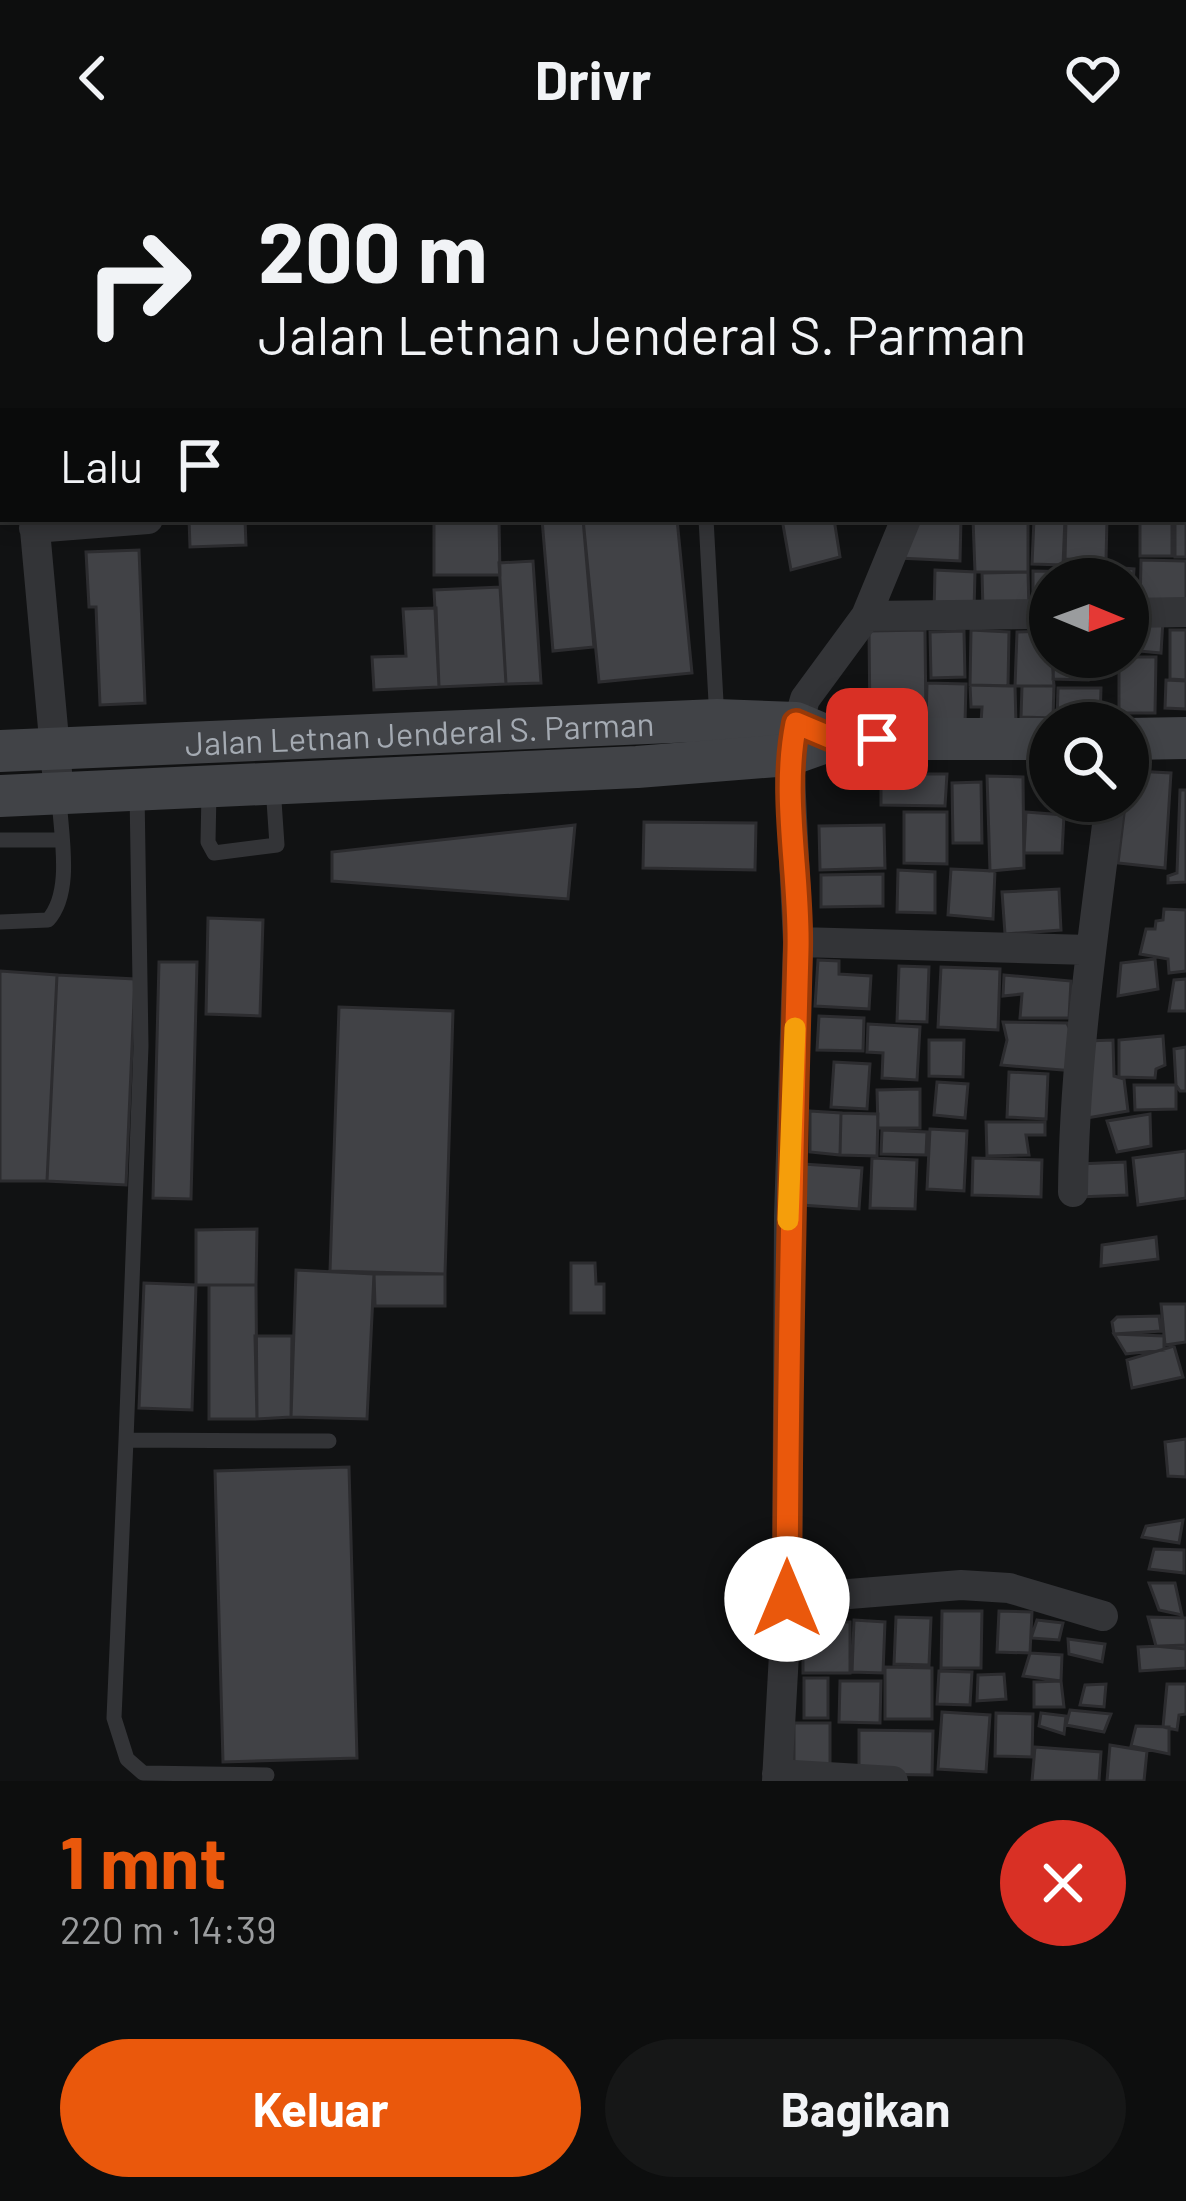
<!DOCTYPE html>
<html lang="id">
<head>
<meta charset="utf-8">
<style>
  body { margin:0; font-family:Barlow,sans-serif; background:#161717; color:#f1f3f6; height:100vh; display:flex; flex-direction:column; font-size:45px; white-space:nowrap }
  * { box-sizing:border-box; margin:0 }
  p { font-size:39px; color:#9a9c9e }
  .icon { flex:none; width:66px; height:66px; fill:none; stroke:currentColor; stroke-width:2; stroke-linecap:round; stroke-linejoin:round }
  .map { position:relative; height:1625px; overflow:hidden }
  .details { display:flex; flex-direction:column; background:#0d0e0e; flex:1 }
  .details>* { flex:none }
  .banner { position:absolute; left:0px; top:0px; width:1188px; height:366px; box-shadow:0 6px 18px #0003,0 0 0 3px #2d2e2e; background:#0d0e0e; color:#f1f3f6; overflow:hidden }
  .needle { width:78px; rotate:91deg }
  .buttons { position:absolute; left:1029px; top:402px; display:grid; gap:24px }
  .buttons a { display:grid; place-items:center; width:120px; height:120px; border-radius:50%; background:#0d0e0e; box-shadow:0 6px 18px #0003,0 0 0 3px #2d2e2e; font-size:60px }
  .pin { position:absolute; display:grid; place-items:center; width:102px; height:102px; color:#fff; margin:-51px; border-radius:24px; box-shadow:0 6px 18px #0006 }
  .me { position:absolute; width:132px; margin:-66px; rotate:0deg; stroke-linejoin:round; filter:drop-shadow(0 0 9px #0008) }
  .turn { display:flex; align-items:center; gap:42px; height:252px; padding:0 60px; font-size:54px }
  .turn .icon { width:156px; height:156px; stroke-width:2.5 }
  .turn b { display:block; font-size:84px; line-height:102px }
  .then { display:flex; align-items:center; height:114px; padding:0 60px; background:#0003; gap:24px; font-size:45px }
  .round { display:grid; place-items:center; flex:none; width:126px; height:126px; border-radius:63px; background:#161717 }
  .overview { display:flex; align-items:center; justify-content:space-between; height:204px; padding:0 60px }
  h1 { font-size:72px; font-weight:700; line-height:90px; color:#ea580c }
  .button { display:flex; gap:24px; margin-top:auto; padding:24px 60px }
  .button a { flex:1; height:138px; border-radius:72px; background:#ea580c; color:#fff; font-size:48px; font-weight:700; line-height:138px; text-align:center }
  .button a+a { background:#161717; color:#f1f3f6 }
  header { display:flex; justify-content:space-between; align-items:center; height:156px; padding:0 60px; background:#0d0e0e; font-size:54px; font-weight:700 }
  .map>svg:first-child { display:block }
</style>
</head>
<body>
<header><svg class="icon" aria-label="back" viewBox="0 0 24 24"><path d="M15 5l-7 7 7 7"/></svg>Drivr<svg class="icon" aria-label="heart" viewBox="0 0 24 24"><path d="M12 20l-8-8c-3-5 5-10 8-4 3-6 11-1 8 4z"/></svg></header>
<div class="map">
<svg width="1186" height="1625" viewBox="0 0 1186 1625">
  <rect width="100%" height="100%" fill="#111213"/>
  <path fill="#414246" stroke="#2c2c2f" stroke-width="3" d="M 85,0 L 211,0 L 211,3 L 85,3 Z
    M 1186,349 L 1186,401 L 1175,401 L 1175,363 L 1185,363 Z
    M 189,363 L 245,363 L 246,389 L 190,391 Z
    M 434,363 L 499,363 L 500,419 L 434,419 Z
    M 542,363 L 583,363 L 594,491 L 553,495 Z
    M 583,363 L 677,363 L 692,517 L 599,526 Z
    M 782,363 L 834,363 L 840,401 L 791,414 Z
    M 917,363 L 961,363 L 960,405 L 899,402 Z
    M 973,363 L 1028,363 L 1028,416 L 975,416 Z
    M 1034,363 L 1065,363 L 1063,409 L 1032,408 Z
    M 1066,363 L 1107,363 L 1106,404 L 1065,403 Z
    M 1140,363 L 1172,363 L 1172,400 L 1140,400 Z
    M 139,394 L 145,547 L 100,549 L 96,451 L 89,451 L 86,396 Z
    M 1141,404 L 1186,405 L 1186,452 L 1140,451 Z
    M 533,405 L 541,527 L 506,528 L 499,407 Z
    M 1083,409 L 1134,413 L 1132,444 L 1128,444 L 1128,423 L 1082,423 Z
    M 935,414 L 975,416 L 974,456 L 934,456 Z
    M 1033,415 L 1078,416 L 1077,423 L 1050,423 L 1050,448 L 1033,448 Z
    M 1028,416 L 1029,454 L 983,455 L 982,417 Z
    M 500,431 L 506,528 L 439,531 L 434,434 Z
    M 436,452 L 439,531 L 374,534 L 372,501 L 406,500 L 403,453 Z
    M 1128,463 L 1163,464 L 1161,497 L 1128,494 Z
    M 925,474 L 926,567 L 870,568 L 869,475 Z
    M 971,474 L 1009,476 L 1008,530 L 970,529 Z
    M 1170,474 L 1186,474 L 1186,524 L 1170,523 Z
    M 964,475 L 965,521 L 931,522 L 930,476 Z
    M 1050,475 L 1054,530 L 1015,530 L 1017,476 Z
    M 1054,501 L 1088,501 L 1088,524 L 1053,523 Z
    M 1102,501 L 1156,501 L 1155,557 L 1119,557 L 1119,516 L 1102,516 Z
    M 1166,524 L 1186,525 L 1186,553 L 1165,552 Z
    M 927,527 L 966,528 L 965,568 L 926,567 Z
    M 970,529 L 1015,530 L 1016,568 L 981,567 L 982,551 L 971,551 Z
    M 1022,530 L 1054,530 L 1053,562 L 1021,561 Z
    M 1058,532 L 1101,532 L 1100,565 L 1057,565 Z
    M 1135,615 L 1171,617 L 1165,712 L 1118,707 L 1128,625 L 1135,625 Z
    M 881,618 L 947,618 L 945,650 L 881,649 Z
    M 987,620 L 1023,621 L 1024,712 L 990,715 Z
    M 981,626 L 982,687 L 953,687 L 952,627 Z
    M 1180,634 L 1186,634 L 1186,726 L 1168,727 L 1168,720 L 1177,717 Z
    M 904,656 L 947,656 L 947,708 L 904,707 Z
    M 1026,656 L 1064,659 L 1062,697 L 1024,697 Z
    M 644,666 L 756,667 L 755,714 L 643,712 Z
    M 575,669 L 568,743 L 332,725 L 332,696 Z
    M 884,669 L 885,712 L 820,714 L 819,670 Z
    M 951,713 L 995,715 L 993,763 L 948,759 Z
    M 898,714 L 935,716 L 935,757 L 897,756 Z
    M 883,718 L 883,750 L 821,751 L 821,719 Z
    M 1059,733 L 1061,774 L 1005,778 L 1002,736 Z
    M 1164,753 L 1186,754 L 1186,815 L 1169,817 L 1168,803 L 1140,798 L 1146,773 L 1155,773 L 1156,765 L 1163,764 Z
    M 208,762 L 263,764 L 260,860 L 206,858 Z
    M 1155,803 L 1158,833 L 1118,840 L 1121,807 Z
    M 818,804 L 839,805 L 839,818 L 871,820 L 869,853 L 815,850 Z
    M 159,806 L 197,806 L 191,1043 L 153,1042 Z
    M 899,810 L 929,811 L 927,866 L 897,865 Z
    M 941,811 L 1000,813 L 998,874 L 938,871 Z
    M 0,815 L 57,819 L 47,1025 L 0,1025 Z
    M 57,819 L 135,823 L 126,1029 L 47,1025 Z
    M 1004,819 L 1071,825 L 1069,862 L 1020,862 L 1022,838 L 1003,840 Z
    M 1186,823 L 1186,855 L 1169,855 L 1174,824 Z
    M 339,851 L 453,855 L 445,1118 L 330,1115 Z
    M 819,860 L 864,862 L 863,895 L 817,894 Z
    M 1003,866 L 1067,867 L 1078,891 L 1074,915 L 1001,909 L 1007,884 Z
    M 868,868 L 920,871 L 917,924 L 882,922 L 883,897 L 867,896 Z
    M 1163,880 L 1165,909 L 1156,913 L 1155,922 L 1119,921 L 1119,884 Z
    M 929,884 L 964,884 L 963,921 L 929,920 Z
    M 1113,884 L 1114,920 L 1124,923 L 1128,955 L 1087,962 L 1086,885 Z
    M 1186,891 L 1186,935 L 1180,935 L 1176,929 L 1174,893 Z
    M 834,906 L 870,908 L 867,953 L 831,951 Z
    M 1009,916 L 1048,918 L 1046,963 L 1007,961 Z
    M 937,926 L 968,928 L 965,962 L 934,959 Z
    M 1134,929 L 1176,929 L 1176,953 L 1135,954 Z
    M 920,933 L 920,972 L 878,972 L 877,934 Z
    M 810,955 L 841,957 L 840,999 L 810,996 Z
    M 841,957 L 878,958 L 877,1000 L 840,999 Z
    M 1150,958 L 1151,990 L 1117,996 L 1107,965 Z
    M 986,966 L 1045,966 L 1045,979 L 1026,979 L 1029,999 L 987,1000 Z
    M 930,973 L 967,975 L 964,1035 L 927,1033 Z
    M 882,974 L 927,976 L 926,999 L 881,998 Z
    M 1186,995 L 1186,1042 L 1138,1049 L 1133,1002 Z
    M 872,1002 L 917,1004 L 915,1053 L 870,1052 Z
    M 973,1002 L 1042,1004 L 1041,1041 L 972,1039 Z
    M 1125,1006 L 1127,1039 L 1079,1041 L 1078,1008 Z
    M 803,1008 L 862,1012 L 859,1053 L 801,1049 Z
    M 257,1073 L 256,1129 L 196,1129 L 196,1074 Z
    M 1156,1081 L 1158,1103 L 1101,1110 L 1102,1089 Z
    M 571,1107 L 595,1107 L 596,1128 L 604,1128 L 604,1157 L 571,1157 Z
    M 296,1114 L 374,1118 L 367,1263 L 291,1261 Z
    M 374,1118 L 445,1118 L 445,1150 L 375,1150 Z
    M 144,1127 L 196,1129 L 192,1254 L 139,1252 Z
    M 209,1129 L 256,1129 L 257,1263 L 209,1263 Z
    M 1161,1148 L 1186,1148 L 1186,1186 L 1165,1189 Z
    M 1159,1160 L 1161,1175 L 1114,1178 L 1112,1166 L 1117,1161 Z
    M 1114,1178 L 1164,1180 L 1164,1194 L 1126,1198 Z
    M 255,1180 L 292,1180 L 291,1261 L 257,1263 Z
    M 1174,1190 L 1183,1221 L 1132,1232 L 1127,1204 Z
    M 1186,1283 L 1186,1321 L 1168,1320 L 1165,1286 Z
    M 349,1311 L 357,1602 L 223,1606 L 215,1315 Z
    M 1183,1364 L 1179,1387 L 1142,1381 L 1146,1370 Z
    M 1154,1393 L 1184,1394 L 1184,1417 L 1149,1413 Z
    M 1149,1427 L 1175,1427 L 1182,1459 L 1159,1454 Z
    M 942,1455 L 982,1455 L 981,1512 L 941,1512 Z
    M 999,1455 L 1032,1456 L 1030,1497 L 997,1496 Z
    M 896,1461 L 931,1462 L 929,1509 L 894,1508 Z
    M 1148,1461 L 1186,1462 L 1186,1493 L 1156,1490 Z
    M 854,1464 L 885,1466 L 883,1517 L 852,1516 Z
    M 1037,1464 L 1063,1467 L 1059,1484 L 1031,1482 Z
    M 803,1466 L 850,1466 L 850,1517 L 803,1517 Z
    M 1068,1483 L 1105,1488 L 1102,1506 L 1069,1498 Z
    M 1186,1489 L 1186,1512 L 1140,1515 L 1138,1491 Z
    M 1030,1497 L 1062,1499 L 1061,1525 L 1023,1520 Z
    M 885,1511 L 932,1512 L 932,1563 L 885,1563 Z
    M 939,1515 L 972,1516 L 970,1549 L 937,1548 Z
    M 1004,1518 L 1006,1543 L 977,1545 L 978,1519 Z
    M 804,1522 L 828,1522 L 828,1562 L 804,1562 Z
    M 840,1525 L 881,1525 L 880,1567 L 839,1566 Z
    M 1061,1525 L 1064,1551 L 1034,1551 L 1034,1526 Z
    M 1106,1528 L 1104,1551 L 1080,1549 L 1085,1529 Z
    M 1167,1528 L 1186,1528 L 1186,1558 L 1179,1559 L 1177,1574 L 1163,1571 Z
    M 1070,1554 L 1111,1558 L 1104,1576 L 1066,1569 Z
    M 942,1556 L 990,1559 L 986,1616 L 938,1613 Z
    M 996,1557 L 1033,1558 L 1032,1601 L 995,1600 Z
    M 1041,1557 L 1066,1560 L 1064,1578 L 1039,1570 Z
    M 794,1567 L 830,1567 L 830,1611 L 794,1610 Z
    M 1136,1570 L 1169,1571 L 1169,1598 L 1131,1590 Z
    M 859,1574 L 933,1575 L 932,1619 L 859,1618 Z
    M 1110,1589 L 1147,1595 L 1144,1625 L 1107,1625 Z
    M 1035,1591 L 1101,1596 L 1099,1625 L 1032,1625 Z"/>
  <g fill="none" stroke-linecap="round" stroke-linejoin="round">
    <path stroke="#333437" stroke-width="15" d="M 706,363 L 717,564
      M 137,635 L 141,890 L 126,1284 L 329,1285
      M 209,636 L 208,686 L 214,697 L 277,689 L 273,630
      M 0,684 L 60,684
      M 0,766 L 48,764 C 74,735 60,676 59,639
      M 126,1284 L 114,1562 L 127,1603 L 143,1617 L 267,1619"/>
    <path stroke="#333437" stroke-width="30" d="M 19,0 L 19,3
      M 356,0 L 356,3
      M 1057,3 L 1059,0
      M 0,54 L 3,54
      M 1185,220 L 1186,220
      M 1185,340 L 1186,340
      M 34,363 L 59,638
      M 34,372 L 148,363
      M 1128,457 L 1186,456
      M 866,460 L 1050,458
      M 798,786 L 1090,794
      M 1073,1036 C 1074,905 1094,775 1110,645
      M 787,1443 L 961,1429 L 1009,1432 L 1103,1460
      M 777,1618 L 893,1625
      M 777,1625 L 787,1443 L 789,1060 L 798,786 L 789,599 L 805,543 L 866,460 L 906,363"/>
    <g stroke="#414347" stroke-width="42">
      <path d="M 1128,583 L 1186,582"/>
      <path id="s1" d="M 0,595 L 717,564 L 796,567 L 834,583"/>
      <path d="M 0,640 L 637,611 L 789,599 L 834,583 L 1050,583"/>
    </g>
  </g>
  <g fill="none" stroke-linecap="round" stroke-linejoin="round">
    <defs>
      <path id="route" d="M 787,1443 C 788,1227 792,1011 798,794 C 800,719 781,641 796,567 L 834,583 L 877,583"/>
    </defs>
    <use href="#route" stroke="#983908" stroke-width="30"/>
    <use href="#route" stroke="#ea580c" stroke-width="21"/>
    <path stroke="#f59e0b" stroke-width="21" d="M 788,1064 L 795,872"/>
  </g>
  <g text-anchor="middle" dominant-baseline="central" stroke-width="9" stroke-linejoin="round" paint-order="stroke">
    <g font-size="33" fill="#a4aab2" stroke="#0d0d0e">
      <text stroke="none"><textPath href="#s1" startOffset="420">Jalan Letnan Jenderal S. Parman</textPath></text>
    </g>
  </g>
</svg>
<div class="buttons">
<a><svg class="needle" viewBox="-14 -14 28 28"><path d="M0-13l5 13h-10z" fill="#e53935"/><path d="M0 13l5-13h-10z" fill="#9a9c9e"/></svg></a>
<a><svg class="icon" aria-label="search" viewBox="0 0 24 24"><circle cx="10" cy="10" r="6"/><path d="M15 15l6 6"/></svg></a>
</div>
<div class="pin" style="left:877px;top:583px;background:#d93025"><svg class="icon" aria-label="arrive" viewBox="0 0 24 24"><path d="M6 21V4h12l-3 4 3 4H6"/></svg></div>
<svg class="me" style="left:787px;top:1443px" viewBox="-20 -20 40 40"><circle r="19" fill="#fff"/><path d="M0-13L10 11 0 6-10 11z" fill="#ea580c"/></svg>
<div class="banner">
<div class="turn"><svg class="icon" aria-label="right" viewBox="0 0 24 24"><path d="M7 20v-9h11M14 6l5 5-5 5"/></svg><div><b>200 m</b>Jalan Letnan Jenderal S. Parman</div></div>
<div class="then">Lalu<svg class="icon" aria-label="arrive" viewBox="0 0 24 24"><path d="M6 21V4h12l-3 4 3 4H6"/></svg></div>
</div>
</div>
<section class="details">
<div class="overview"><div><h1>1 mnt</h1><p>220 m · 14:39</p></div><a class="round" style="background:#d93025;color:#fff"><svg class="icon" aria-label="close" viewBox="0 0 24 24"><path d="M6 6l12 12M18 6L6 18"/></svg></a></div>
<div class="button"><a>Keluar</a><a>Bagikan</a></div>
</section>
</body>
</html>
